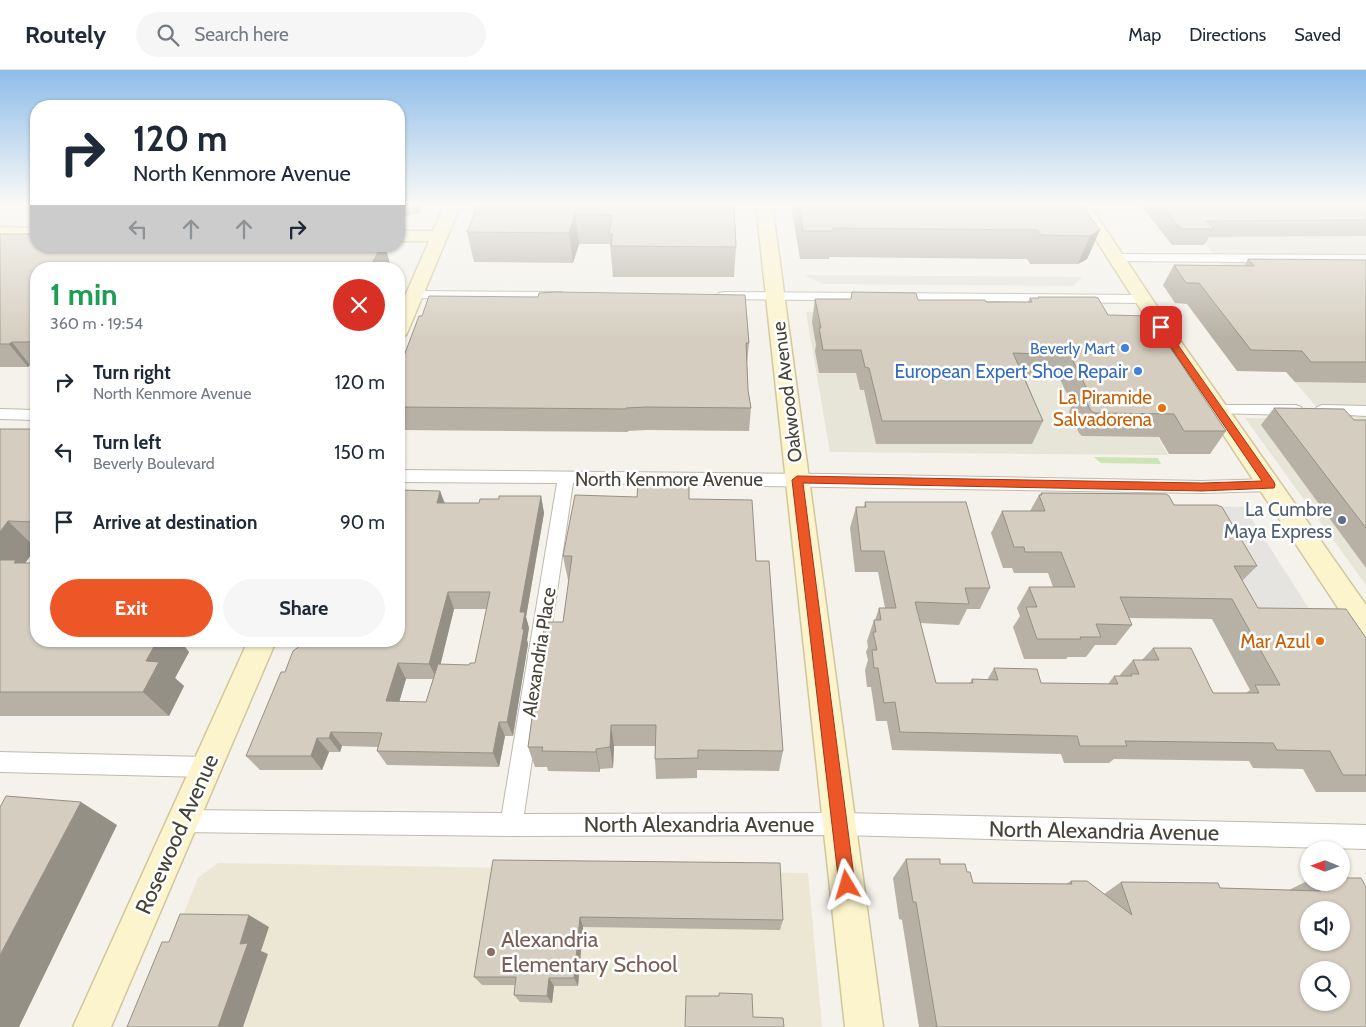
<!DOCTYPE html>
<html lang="en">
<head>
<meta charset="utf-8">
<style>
  body { margin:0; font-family:Cabin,sans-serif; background:#f6f6f7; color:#1f2937; height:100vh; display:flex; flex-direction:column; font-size:19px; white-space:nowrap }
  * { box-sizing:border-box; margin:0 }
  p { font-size:16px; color:#747a83 }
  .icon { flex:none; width:28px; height:28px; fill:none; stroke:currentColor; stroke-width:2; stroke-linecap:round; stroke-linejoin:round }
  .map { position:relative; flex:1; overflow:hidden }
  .side { position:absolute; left:30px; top:192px; width:375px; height:385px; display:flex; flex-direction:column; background:#fff; border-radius:20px; box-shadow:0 1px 4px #0004 }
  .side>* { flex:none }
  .banner { position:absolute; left:30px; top:30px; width:375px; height:152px; border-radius:20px; box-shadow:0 1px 4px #0004; background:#fff; color:#1f2937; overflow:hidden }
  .needle { width:32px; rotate:271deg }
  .fabs { position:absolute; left:1300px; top:771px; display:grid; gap:10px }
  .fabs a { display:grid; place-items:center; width:50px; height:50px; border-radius:50%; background:#fff; box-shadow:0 1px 4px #0004; font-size:25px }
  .pin { position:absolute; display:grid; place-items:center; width:42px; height:42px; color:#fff; margin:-21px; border-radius:10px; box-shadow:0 2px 8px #0006 }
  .me { position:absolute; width:55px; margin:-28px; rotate:353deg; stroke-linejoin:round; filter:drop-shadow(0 0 4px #0008) }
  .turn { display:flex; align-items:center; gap:18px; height:105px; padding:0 20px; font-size:22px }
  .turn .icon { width:65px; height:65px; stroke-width:2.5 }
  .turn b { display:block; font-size:35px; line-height:42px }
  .lanes { display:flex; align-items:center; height:48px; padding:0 20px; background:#0003; justify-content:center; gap:25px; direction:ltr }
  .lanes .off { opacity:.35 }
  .round { display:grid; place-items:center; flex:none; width:52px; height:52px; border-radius:26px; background:#f6f6f7 }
  .headline { display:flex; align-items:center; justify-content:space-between; height:85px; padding:0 20px }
  h1 { font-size:30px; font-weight:800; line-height:38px; color:#1e9e55 }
  .action { display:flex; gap:10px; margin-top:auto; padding:10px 20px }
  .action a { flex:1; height:58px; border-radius:30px; background:#ed5727; color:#fff; font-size:20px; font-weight:800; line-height:58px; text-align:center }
  .action a+a { background:#f6f6f7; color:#1f2937 }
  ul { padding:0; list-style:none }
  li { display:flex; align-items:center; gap:15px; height:70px; padding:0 20px }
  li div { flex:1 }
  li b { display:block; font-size:19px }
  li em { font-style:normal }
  header { display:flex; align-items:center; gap:30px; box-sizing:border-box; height:70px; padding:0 25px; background:#fff; border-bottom:1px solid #e0e1e3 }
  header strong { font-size:24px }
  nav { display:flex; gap:28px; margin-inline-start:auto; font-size:18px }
  .search { width:350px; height:45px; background:#f6f6f7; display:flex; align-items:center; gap:12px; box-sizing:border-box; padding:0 18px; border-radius:28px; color:#747a83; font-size:19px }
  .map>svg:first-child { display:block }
</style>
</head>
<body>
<header>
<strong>Routely</strong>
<div class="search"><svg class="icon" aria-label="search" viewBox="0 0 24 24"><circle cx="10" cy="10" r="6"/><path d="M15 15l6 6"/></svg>Search here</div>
<nav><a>Map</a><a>Directions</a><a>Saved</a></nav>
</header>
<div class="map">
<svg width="1366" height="957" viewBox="0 0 1366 957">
  <rect width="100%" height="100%" fill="#f4f2ea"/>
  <path fill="#e7e4d8" d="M 1171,134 L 1366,134 L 1366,515 L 1245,348 L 1327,349 L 1250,260 L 1278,260 Z
    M 806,242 L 1086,243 L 1168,385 L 830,382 Z"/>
  <path fill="#ece7d4" d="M 218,793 L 808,803 L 822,957 L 138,957 L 198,808 Z"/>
  <path fill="#cbe5b5" d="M 1094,387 L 1158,388 L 1161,394 L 1101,393 Z"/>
  <path fill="#e6e4e1" d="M 804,205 L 1082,207 L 1073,216 L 823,214 Z
    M 1198,436 L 1244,437 L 1322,559 L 1269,559 Z"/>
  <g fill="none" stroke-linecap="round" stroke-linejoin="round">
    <defs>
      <path id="street" d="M 1116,184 L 1366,185 L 1366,193 L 1112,191 L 1110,188 L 1112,185 Z
        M 415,221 L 562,222 L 568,226 L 562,230 L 411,228 L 409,225 L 411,222 Z
        M 723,222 L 1143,225 L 1149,229 L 1143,233 L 719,229 L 717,226 L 719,223 Z
        M 1219,335 L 1296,335 L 1301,337 L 1303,340 L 1301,343 L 1296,345 L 1214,343 L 1212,340 L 1214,337 Z
        M 1322,335 L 1366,336 L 1366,346 L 1317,343 L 1315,340 L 1317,337 Z
        M 0,339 L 36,340 L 36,350 L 0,349 Z
        M 399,400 L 826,404 L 1202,411 L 1270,409 L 1276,411 L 1278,415 L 1276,419 L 1270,421 L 1202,423 L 573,413 L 524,744 L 840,743 L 1366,755 L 1366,779 L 840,765 L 511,766 L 182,762 L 174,759 L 171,751 L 174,743 L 182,740 L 502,743 L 557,413 L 399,412 Z
        M 0,682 L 206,687 L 214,690 L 217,697 L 214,704 L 206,707 L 0,702 Z"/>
      <path id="secondary" d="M 445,134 L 461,134 L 408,261 L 406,265 L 399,267 L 399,240 L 429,171 L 399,171 L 399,161 L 433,161 Z
        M 756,134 L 772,134 L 883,957 L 845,957 Z
        M 1073,134 L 1089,134 L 1170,256 L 1366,535 L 1366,568 L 1356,565 L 1152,257 Z
        M 0,157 L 36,158 L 36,168 L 0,167 Z
        M 248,571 L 276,571 L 111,957 L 73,957 Z"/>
    </defs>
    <use href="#street" stroke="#bfbaac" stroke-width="2"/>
    <use href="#secondary" stroke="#d1c79c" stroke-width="3"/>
    <use href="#street" fill="#fff" fill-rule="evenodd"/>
    <use href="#secondary" fill="#fbf4cc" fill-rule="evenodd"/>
  </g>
  <path fill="#b7b1a5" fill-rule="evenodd" d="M 399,134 L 423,134 L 418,144 L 409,144 L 408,146 L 399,146 Z
    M 478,134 L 734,134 L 736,177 L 734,207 L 613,207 L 610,174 L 579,174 L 573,193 L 474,192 L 467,162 Z
    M 791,134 L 1081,134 L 1100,160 L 1087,189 L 1078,194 L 1030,194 L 1027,189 L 829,187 L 829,189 L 800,189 Z
    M 1140,134 L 1366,134 L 1366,166 L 1209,167 L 1204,175 L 1172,175 Z
    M 0,164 L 36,176 L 385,176 L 390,194 L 388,199 L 36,199 L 36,295 L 30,295 L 28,297 L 0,297 Z
    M 1248,189 L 1366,190 L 1366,313 L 1295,312 L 1286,302 L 1237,301 L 1187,234 L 1175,233 L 1163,215 L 1174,195 L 1244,196 Z
    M 852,222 L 918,230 L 1028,232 L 1030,228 L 1038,228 L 1038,227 L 1108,245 L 1226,361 L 1210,384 L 1169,384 L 1159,367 L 1082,366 L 1079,363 L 1069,342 L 1072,335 L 1059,307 L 1024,306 L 1043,351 L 1032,374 L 876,374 L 864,320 L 860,320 L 856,303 L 819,303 L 815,281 L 816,275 L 812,252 L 815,229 L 851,229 Z
    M 749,273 L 747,293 L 748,320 L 751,338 L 749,361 L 647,360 L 628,361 L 628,362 L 399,360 L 399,299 Z
    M 1274,338 L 1354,350 L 1366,350 L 1366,498 L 1261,355 Z
    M 0,359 L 36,359 L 36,478 L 25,493 L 185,577 L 189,582 L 175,608 L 184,616 L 169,646 L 0,646 Z
    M 440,421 L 445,433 L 479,433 L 499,429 L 541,426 L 544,443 L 526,547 L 529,558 L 527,570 L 528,574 L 513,666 L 505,666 L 499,697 L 387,695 L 377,681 L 378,677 L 342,676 L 340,682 L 329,682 L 322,700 L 260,700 L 246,686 L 285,602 L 399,571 ZM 454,539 L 487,539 L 475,593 L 469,595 L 440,595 ZM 406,609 L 433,609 L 426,632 L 399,632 Z
    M 1041,423 L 1174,435 L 1257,496 L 1242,511 L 1258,538 L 1366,568 L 1366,722 L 1316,722 L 1303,699 L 1253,698 L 1249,691 L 1114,689 L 1109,693 L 1064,693 L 1061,684 L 892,680 L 887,651 L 876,651 L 871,617 L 867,617 L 865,600 L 868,590 L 866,582 L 868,577 L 867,571 L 874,550 L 875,550 L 879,538 L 885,538 L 878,502 L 855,502 L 850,458 L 856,437 L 864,437 L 865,432 L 990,518 L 980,539 L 967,539 L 959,555 L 920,553 L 936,613 L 970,613 L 972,609 L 987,610 L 994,598 L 1041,613 L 1108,614 L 1114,606 L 1119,606 L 1133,590 L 1142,590 L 1153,578 L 1213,623 L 1246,623 L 1250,620 L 1212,549 L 1129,548 L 1132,555 L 1116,575 L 1095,575 L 1086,587 L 1068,587 L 1066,589 L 1024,589 L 1013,557 L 1020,546 L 1017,538 L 1029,517 L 1053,517 L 1048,503 L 1014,503 L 1012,498 L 1003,498 L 991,463 L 1002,441 L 1030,441 L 1039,425 L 1040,425 Z
    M 689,429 L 756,491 L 783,681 L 779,701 L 697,700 L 697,708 L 656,709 L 655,689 L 655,676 L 614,676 L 613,698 L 600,699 L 600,702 L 548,701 L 547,697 L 535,697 L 528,677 L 563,552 L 569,510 L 568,510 L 563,486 Z
    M 906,789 L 940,794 L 967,802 L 973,813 L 1066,814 L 1071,811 L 1104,824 L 1121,812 L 1220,818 L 1289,820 L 1309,810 L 1309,812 L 1341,812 L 1366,957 L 919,957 L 902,850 L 899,849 L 893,808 Z
    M 493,790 L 783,850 L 780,860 L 583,857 L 578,916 L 554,916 L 552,933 L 520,932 L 514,925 L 515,915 L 482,915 L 474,907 Z"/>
  <path fill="#959086" d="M 405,134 L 406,134 L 409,144 L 408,146 Z
    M 415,134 L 423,134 L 418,144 Z
    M 575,144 L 579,174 L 573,193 L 569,163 Z
    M 1100,160 L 1087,189 L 1078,194 L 1090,166 Z
    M 381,176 L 385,176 L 390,194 L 388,199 L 369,199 Z
    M 12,272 L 30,295 L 28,297 L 9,274 Z
    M 440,421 L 446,438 L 437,433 Z
    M 541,426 L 544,443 L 526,547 L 529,558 L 527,570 L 528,574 L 513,666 L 507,652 L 522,559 L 520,542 Z
    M 8,451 L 36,478 L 23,496 L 0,508 L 0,462 Z
    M 448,522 L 454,539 L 437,609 L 429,594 Z
    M 157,571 L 188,571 L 185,577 L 189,582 L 175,608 L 184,616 L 169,646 L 143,622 L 146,591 Z
    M 398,593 L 406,609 L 395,646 L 386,631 Z
    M 499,652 L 505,666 L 499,697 L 493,683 Z
    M 611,655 L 614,676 L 613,698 L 610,677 Z
    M 331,662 L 342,676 L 340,682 L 329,668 Z
    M 317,668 L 329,682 L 322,700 L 311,686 Z
    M 596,679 L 600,699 L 600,702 L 596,682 Z
    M 81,732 L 117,755 L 19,957 L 0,957 L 0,885 Z
    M 249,845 L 269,857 L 261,881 L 268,884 L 243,957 L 218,957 L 240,874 Z
    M 580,847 L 583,857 L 578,916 L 574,908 Z
    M 549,908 L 554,916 L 552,933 L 547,926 Z"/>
  <path fill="#d5cec0" stroke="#959086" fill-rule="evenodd" d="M 478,134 L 734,134 L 736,177 L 611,176 L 612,164 L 609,164 L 612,145 L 575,144 L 569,163 L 467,162 Z
    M 799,134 L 1081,134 L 1100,160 L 1090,166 L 1041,165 L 1038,160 L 833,158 L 833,161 L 803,161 Z
    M 1160,134 L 1366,134 L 1366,150 L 1206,151 L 1214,159 L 1181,159 Z
    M 0,164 L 36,164 L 36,176 L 381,176 L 369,199 L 36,199 L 36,272 L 12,272 L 9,274 L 0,274 Z
    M 1248,189 L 1366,190 L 1366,292 L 1311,292 L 1302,281 L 1251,280 L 1199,213 L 1186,213 L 1174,195 L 1254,196 Z
    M 556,222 L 745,225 L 749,273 L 746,273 L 748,320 L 751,338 L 646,337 L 626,338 L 626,339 L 399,337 L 399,299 L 419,246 L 422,246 L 429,226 L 538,227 L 539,223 Z
    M 852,222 L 916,223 L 918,230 L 985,230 L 986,232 L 1032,232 L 1030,228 L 1039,228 L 1038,227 L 1095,227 L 1098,228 L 1108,245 L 1149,246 L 1226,361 L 1184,361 L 1174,344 L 1095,343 L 1091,341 L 1080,319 L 1087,319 L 1070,285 L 1013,283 L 1043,351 L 882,351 L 869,298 L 865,297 L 861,280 L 823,280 L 819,258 L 821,258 L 815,229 L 851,229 Z
    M 1274,338 L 1344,339 L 1354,350 L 1366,350 L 1366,458 Z
    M 0,359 L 36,359 L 36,452 L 8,451 L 0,462 Z
    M 638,414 L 689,414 L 689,429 L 752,430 L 756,491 L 769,491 L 783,681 L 698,680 L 698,688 L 655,689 L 656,655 L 611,655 L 610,677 L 596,679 L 596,682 L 542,681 L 543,677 L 528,677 L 545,552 L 563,552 L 572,486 L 563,486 L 575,425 L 637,427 Z
    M 399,420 L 440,421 L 437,433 L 479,433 L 480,429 L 499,429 L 499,426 L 541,426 L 520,542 L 525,542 L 522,559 L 524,559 L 507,652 L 499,652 L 493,683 L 377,681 L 382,663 L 331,662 L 329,668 L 317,668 L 311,686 L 246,686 L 281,602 L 285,602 L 293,581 L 307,571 L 399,571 ZM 448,522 L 490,522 L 475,593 L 470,593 L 469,595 L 438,594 L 426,632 L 386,631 L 398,593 L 429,594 Z
    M 1041,423 L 1166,424 L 1169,426 L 1174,435 L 1217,435 L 1222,437 L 1257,496 L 1234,496 L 1258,538 L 1346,539 L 1366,568 L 1366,705 L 1343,705 L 1330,681 L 1277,680 L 1273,673 L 1125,671 L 1127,676 L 1080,676 L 1077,666 L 900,662 L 895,632 L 884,633 L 878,598 L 874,598 L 872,580 L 877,580 L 873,562 L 876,562 L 874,550 L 881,550 L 879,538 L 896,538 L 884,481 L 861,481 L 856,437 L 866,437 L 865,432 L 966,432 L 990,518 L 965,518 L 969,534 L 915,532 L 936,613 L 973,613 L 972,609 L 998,610 L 994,598 L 1037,599 L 1041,613 L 1118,614 L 1114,606 L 1132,606 L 1131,604 L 1139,604 L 1133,590 L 1159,590 L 1153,578 L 1191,578 L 1213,623 L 1259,623 L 1255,615 L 1280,615 L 1232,529 L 1120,527 L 1132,555 L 1096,554 L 1101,567 L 1080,567 L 1081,569 L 1037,569 L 1026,537 L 1037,537 L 1029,517 L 1075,517 L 1061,482 L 1025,482 L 1024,477 L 1014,477 L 1002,441 L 1045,441 L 1039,425 L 1042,425 Z
    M 0,490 L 16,490 L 14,493 L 36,493 L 36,571 L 157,571 L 146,591 L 159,592 L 143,622 L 0,622 Z
    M 6,726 L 81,732 L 0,885 L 0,737 Z
    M 906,789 L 940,789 L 940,794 L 965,794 L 967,802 L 970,802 L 973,813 L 1072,814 L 1071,811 L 1087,811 L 1132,845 L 1121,812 L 1218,813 L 1220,818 L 1321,821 L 1317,812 L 1341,812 L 1341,808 L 1361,808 L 1366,817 L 1366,957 L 935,957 L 937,957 L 916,832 L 913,832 ZM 1309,840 L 1341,840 L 1341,872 L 1309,872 ZM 1309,900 L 1341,900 L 1341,932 L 1309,932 Z
    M 493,790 L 780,793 L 783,850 L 580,847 L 574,908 L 549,908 L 547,926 L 514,925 L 516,907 L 474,907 Z
    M 180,844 L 249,845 L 240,874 L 248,873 L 218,957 L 127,957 L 162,872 L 169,872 Z
    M 719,923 L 752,924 L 753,947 L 783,948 L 784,957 L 685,957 L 686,926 L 719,926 Z"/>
  <linearGradient id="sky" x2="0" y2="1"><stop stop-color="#8fbdea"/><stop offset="0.5" stop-color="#faf9f6"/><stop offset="1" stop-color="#faf9f6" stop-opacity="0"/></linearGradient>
  <rect width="1366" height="268" fill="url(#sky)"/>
  <path fill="#ed5727" stroke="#9a3919" d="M 1161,254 L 1164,255 L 1274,412 L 1275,415 L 1274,418 L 1202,421 L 803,413 L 855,815 L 853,821 L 847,823 L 841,821 L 839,815 L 792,410 L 797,406 L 1202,413 L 1262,411 L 1157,257 Z"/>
  <g fill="#3f7fe0" stroke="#fff" stroke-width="2">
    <circle cx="1125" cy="278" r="5"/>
    <circle cx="1138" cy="301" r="5"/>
  </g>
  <g fill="#e8710a" stroke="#fff" stroke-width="2">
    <circle cx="1162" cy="338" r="5"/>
    <circle cx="1320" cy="571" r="5"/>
  </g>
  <circle fill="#5c6f8a" stroke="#fff" stroke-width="2" cx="1342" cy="450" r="5"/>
  <circle fill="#8d6e63" stroke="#fff" stroke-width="2" cx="491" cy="882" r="5"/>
  <g text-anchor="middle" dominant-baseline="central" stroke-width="5" stroke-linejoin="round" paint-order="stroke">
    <g font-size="16" fill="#366cbe" stroke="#fff" text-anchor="end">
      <text x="1115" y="278">Beverly Mart</text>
    </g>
    <g font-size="19" fill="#366cbe" stroke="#fff" text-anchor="end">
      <text x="1128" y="301">European Expert Shoe Repair</text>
    </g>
    <g font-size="19" fill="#474338" stroke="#fff">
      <text transform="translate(787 322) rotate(-97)">Oakwood Avenue</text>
      <text x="669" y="409">North Kenmore Avenue</text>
      <text transform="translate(539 582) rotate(-81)">Alexandria Place</text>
    </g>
    <g font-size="19" fill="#c56008" stroke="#fff" text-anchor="end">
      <text x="1152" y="327">La Piramide<tspan x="1152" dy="22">Salvadorena</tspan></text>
      <text x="1310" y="571">Mar Azul</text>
    </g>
    <g font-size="19" fill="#4e5e75" stroke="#fff" text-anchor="end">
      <text x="1332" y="439">La Cumbre<tspan x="1332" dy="22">Maya Express</tspan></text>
    </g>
    <g font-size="22" fill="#474338" stroke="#fff">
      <text x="699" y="754">North Alexandria Avenue</text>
      <text transform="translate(1104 761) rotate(1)">North Alexandria Avenue</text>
      <text transform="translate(177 764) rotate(-66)">Rosewood Avenue</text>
    </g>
    <g font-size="22" fill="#785e54" stroke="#fff" text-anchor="start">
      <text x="501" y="869">Alexandria<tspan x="501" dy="25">Elementary School</tspan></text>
    </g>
  </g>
</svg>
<div class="fabs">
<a><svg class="needle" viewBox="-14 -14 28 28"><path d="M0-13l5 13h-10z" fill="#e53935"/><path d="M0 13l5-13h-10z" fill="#747a83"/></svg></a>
<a><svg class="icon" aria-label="sound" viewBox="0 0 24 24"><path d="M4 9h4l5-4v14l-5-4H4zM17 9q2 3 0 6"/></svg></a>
<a><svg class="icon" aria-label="search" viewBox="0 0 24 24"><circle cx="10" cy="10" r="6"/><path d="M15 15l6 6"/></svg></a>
</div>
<div class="pin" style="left:1161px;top:257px;background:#d93025"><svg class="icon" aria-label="arrive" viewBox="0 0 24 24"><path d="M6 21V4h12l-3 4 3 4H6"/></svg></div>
<svg class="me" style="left:847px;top:815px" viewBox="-20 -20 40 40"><path d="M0-17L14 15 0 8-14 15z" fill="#ed5727" stroke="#fff" stroke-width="4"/></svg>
<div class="banner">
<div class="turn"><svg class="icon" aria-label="right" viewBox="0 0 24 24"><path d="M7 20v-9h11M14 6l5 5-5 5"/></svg><div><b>120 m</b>North Kenmore Avenue</div></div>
<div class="lanes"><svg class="icon off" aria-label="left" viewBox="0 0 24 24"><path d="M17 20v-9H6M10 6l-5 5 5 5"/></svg><svg class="icon off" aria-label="ahead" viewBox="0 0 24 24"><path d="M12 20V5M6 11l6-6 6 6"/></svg><svg class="icon off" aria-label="ahead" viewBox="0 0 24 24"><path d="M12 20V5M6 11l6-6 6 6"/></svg><svg class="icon" aria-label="right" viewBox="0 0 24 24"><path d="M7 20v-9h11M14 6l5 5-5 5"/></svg></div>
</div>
<section class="side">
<div class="headline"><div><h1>1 min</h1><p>360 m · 19:54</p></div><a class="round" style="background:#d93025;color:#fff"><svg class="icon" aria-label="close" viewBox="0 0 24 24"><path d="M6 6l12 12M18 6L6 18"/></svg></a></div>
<ul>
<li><svg class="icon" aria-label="right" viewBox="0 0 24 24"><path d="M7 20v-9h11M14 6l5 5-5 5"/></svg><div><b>Turn right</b><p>North Kenmore Avenue</p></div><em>120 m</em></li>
<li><svg class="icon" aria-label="left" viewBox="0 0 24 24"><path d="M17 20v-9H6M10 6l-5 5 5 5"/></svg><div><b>Turn left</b><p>Beverly Boulevard</p></div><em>150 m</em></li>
<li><svg class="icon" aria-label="arrive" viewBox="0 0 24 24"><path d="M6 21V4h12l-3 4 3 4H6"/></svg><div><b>Arrive at destination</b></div><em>90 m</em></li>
</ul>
<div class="action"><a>Exit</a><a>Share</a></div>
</section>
</div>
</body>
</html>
